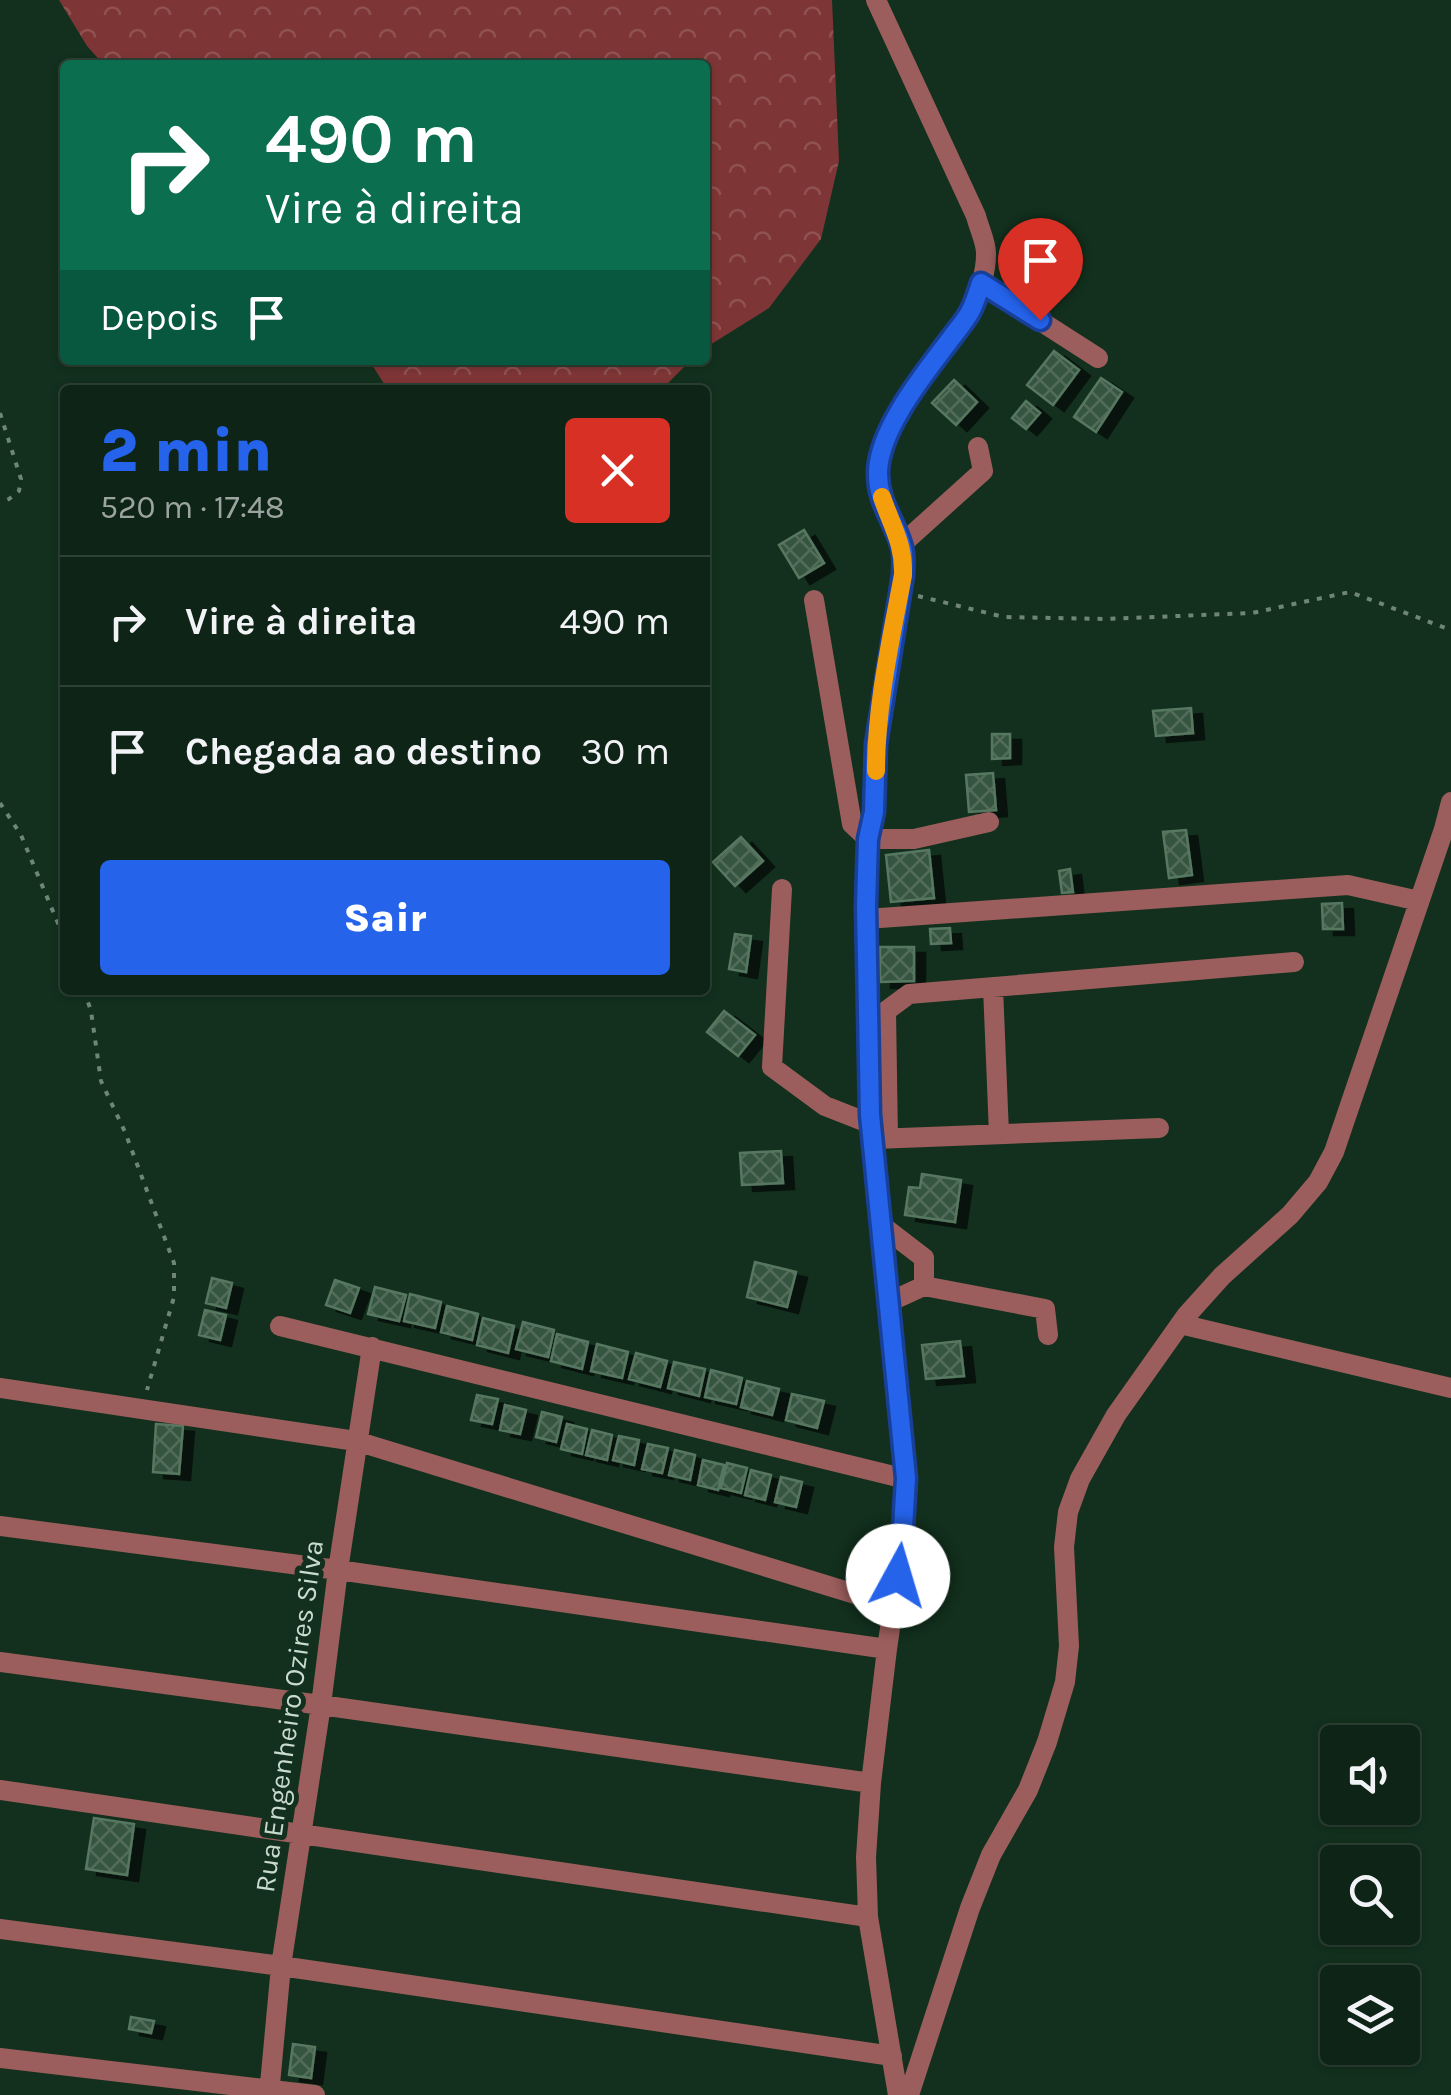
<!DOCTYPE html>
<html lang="pt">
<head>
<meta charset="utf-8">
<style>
  body { margin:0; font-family:Karla,sans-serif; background:#1c3023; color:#f1f3f6; height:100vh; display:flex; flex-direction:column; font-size:38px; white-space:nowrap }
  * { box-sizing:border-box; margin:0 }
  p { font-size:32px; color:#9ba4a1 }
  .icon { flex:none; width:55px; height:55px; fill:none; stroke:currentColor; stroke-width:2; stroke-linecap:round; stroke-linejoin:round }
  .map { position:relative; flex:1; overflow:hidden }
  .details { position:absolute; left:60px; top:385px; width:650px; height:610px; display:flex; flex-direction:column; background:#0e2416; border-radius:10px; box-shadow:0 2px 8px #0004,0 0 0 2px #2e4135 }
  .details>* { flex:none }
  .hud { position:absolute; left:60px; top:60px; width:650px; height:305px; border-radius:10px; box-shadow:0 2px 8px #0004,0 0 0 2px #2e4135; background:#0b6e4f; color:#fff; overflow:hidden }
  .tools { position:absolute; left:1320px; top:1725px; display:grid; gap:20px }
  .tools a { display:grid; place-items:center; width:100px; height:100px; border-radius:10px; background:#0e2416; box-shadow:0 2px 8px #0004,0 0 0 2px #2e4135; font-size:50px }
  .pin { position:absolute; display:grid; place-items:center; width:85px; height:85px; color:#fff; margin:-102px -42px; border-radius:50% 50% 50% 0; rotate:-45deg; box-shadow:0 0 10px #0007 }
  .pin .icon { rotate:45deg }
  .me { position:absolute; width:110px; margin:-55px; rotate:6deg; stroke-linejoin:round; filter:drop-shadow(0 0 8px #0008) }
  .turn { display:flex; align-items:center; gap:35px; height:210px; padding:0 40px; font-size:45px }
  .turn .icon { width:130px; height:130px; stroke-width:2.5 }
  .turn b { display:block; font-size:70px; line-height:85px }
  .then { display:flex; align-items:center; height:95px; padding:0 40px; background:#0003; gap:20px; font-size:38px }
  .round { display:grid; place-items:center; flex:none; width:105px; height:105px; border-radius:10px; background:#1c3023 }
  .headline { display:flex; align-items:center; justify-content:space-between; height:170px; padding:0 40px }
  h1 { font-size:60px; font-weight:800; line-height:75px; color:#2563eb }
  .primary-button { display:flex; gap:20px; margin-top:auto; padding:20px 40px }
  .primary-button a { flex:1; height:115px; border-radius:10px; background:#2563eb; color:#fff; font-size:40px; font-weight:800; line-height:115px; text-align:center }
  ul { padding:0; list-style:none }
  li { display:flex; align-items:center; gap:30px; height:130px; padding:0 40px; border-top:2px solid #2e4135 }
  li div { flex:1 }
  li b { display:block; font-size:38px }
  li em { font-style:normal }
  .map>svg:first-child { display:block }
</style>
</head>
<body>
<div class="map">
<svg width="1451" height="2095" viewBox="0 0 1451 2095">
  <defs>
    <pattern id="forest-crowns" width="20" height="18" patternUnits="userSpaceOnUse" patternTransform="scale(2.5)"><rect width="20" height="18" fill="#7e3535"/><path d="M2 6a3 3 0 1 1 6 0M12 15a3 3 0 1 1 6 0" fill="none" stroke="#8f5251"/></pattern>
    <pattern id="building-cross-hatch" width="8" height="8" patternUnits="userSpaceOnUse" patternTransform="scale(2.5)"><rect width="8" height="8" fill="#365440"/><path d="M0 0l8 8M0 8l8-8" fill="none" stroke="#526c5a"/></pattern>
    <filter id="shadow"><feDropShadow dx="11" dy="6" stdDeviation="0" flood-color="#0009"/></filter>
  </defs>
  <rect width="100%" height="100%" fill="#12301d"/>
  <path fill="url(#forest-crowns)" d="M 59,0 L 832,0 L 839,161 L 821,239 L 769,308 L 705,348 L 705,65 L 104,65 L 87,46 Z
    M 369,360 L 691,360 L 661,390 L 388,390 Z"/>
  <path fill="url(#building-cross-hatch)" stroke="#577761" stroke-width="2.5" filter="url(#shadow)" d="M 1054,351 L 1079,370 L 1053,405 L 1027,385 Z
    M 1101,378 L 1122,392 L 1096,432 L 1074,417 Z
    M 954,380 L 977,402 L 956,425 L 932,403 Z
    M 1026,401 L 1040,413 L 1026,429 L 1012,418 Z
    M 804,530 L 824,563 L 799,578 L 779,545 Z
    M 1191,708 L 1193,733 L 1156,736 L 1153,711 Z
    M 992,734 L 1010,734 L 1010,758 L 992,759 Z
    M 993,773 L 996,810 L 969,812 L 966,775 Z
    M 1186,830 L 1192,875 L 1169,878 L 1163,832 Z
    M 741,837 L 763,861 L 735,886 L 713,862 Z
    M 929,850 L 934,898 L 891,902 L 886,855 Z
    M 1070,869 L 1073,892 L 1062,893 L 1059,871 Z
    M 1342,903 L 1343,929 L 1323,929 L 1322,904 Z
    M 950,928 L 951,943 L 931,944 L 930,929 Z
    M 735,934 L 751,936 L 746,972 L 729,969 Z
    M 880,947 L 914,947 L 914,981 L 880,982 Z
    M 724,1011 L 755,1035 L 738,1056 L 707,1032 Z
    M 781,1151 L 783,1183 L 742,1185 L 740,1153 Z
    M 922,1174 L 961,1180 L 955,1222 L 905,1215 L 909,1187 L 920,1188 Z
    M 755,1262 L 796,1272 L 787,1307 L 747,1297 Z
    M 212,1278 L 232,1283 L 226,1308 L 206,1303 Z
    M 335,1280 L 359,1288 L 350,1313 L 326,1305 Z
    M 375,1287 L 406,1295 L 399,1321 L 368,1314 Z
    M 410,1294 L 441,1302 L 435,1328 L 404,1321 Z
    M 447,1306 L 478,1314 L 472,1340 L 441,1332 Z
    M 205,1310 L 226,1315 L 220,1340 L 199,1335 Z
    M 483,1318 L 514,1326 L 508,1353 L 477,1345 Z
    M 523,1322 L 554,1330 L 548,1357 L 516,1349 Z
    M 557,1334 L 588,1342 L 582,1369 L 551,1361 Z
    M 960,1341 L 964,1376 L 926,1379 L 922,1345 Z
    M 597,1344 L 628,1352 L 622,1378 L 591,1371 Z
    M 636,1353 L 667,1361 L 660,1387 L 629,1379 Z
    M 674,1362 L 705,1369 L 699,1396 L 668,1388 Z
    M 711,1370 L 742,1378 L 736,1404 L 705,1397 Z
    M 747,1381 L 779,1389 L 772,1415 L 741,1407 Z
    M 792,1394 L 824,1401 L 817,1428 L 786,1420 Z
    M 477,1395 L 498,1399 L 492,1424 L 471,1420 Z
    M 505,1405 L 526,1410 L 520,1434 L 500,1430 Z
    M 542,1412 L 562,1417 L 556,1442 L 536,1437 Z
    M 156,1424 L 183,1426 L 179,1474 L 153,1472 Z
    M 567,1424 L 587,1429 L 582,1454 L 561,1449 Z
    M 592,1430 L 612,1435 L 607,1460 L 586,1455 Z
    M 619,1436 L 639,1440 L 634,1465 L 613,1460 Z
    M 648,1444 L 668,1448 L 662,1473 L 642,1469 Z
    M 675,1450 L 695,1455 L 690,1480 L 669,1475 Z
    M 703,1460 L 724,1465 L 718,1490 L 698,1485 Z
    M 727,1463 L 747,1468 L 741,1493 L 721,1488 Z
    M 751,1470 L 771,1475 L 765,1500 L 745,1495 Z
    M 781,1477 L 802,1482 L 796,1507 L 775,1502 Z
    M 94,1818 L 134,1824 L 127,1875 L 86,1869 Z
    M 131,2017 L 154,2021 L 151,2033 L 129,2029 Z
    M 293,2044 L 315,2047 L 311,2078 L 289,2075 Z"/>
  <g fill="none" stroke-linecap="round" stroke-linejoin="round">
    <path stroke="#6f8677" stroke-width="4" stroke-dasharray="5 8" stroke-linecap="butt" d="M 0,413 L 21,479 L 19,491 L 9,499 L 0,503
      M 918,596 L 1004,617 L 1104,619 L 1252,613 L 1350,592 L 1451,630
      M 0,803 L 21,835 L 65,940
      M 84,990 L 91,1011 L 101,1081 L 125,1132 L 174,1263 L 174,1297 L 147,1390"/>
    <path stroke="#9b5e5c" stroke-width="20" d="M 876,0 L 976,216 C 979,228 986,242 986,253 C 987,326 896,386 880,456 C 875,479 881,503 891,523 C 894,530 899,537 901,544 C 905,554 903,565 903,575 L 876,743 L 874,812 L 868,839 L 866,906 L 870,1115 L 906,1479 L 902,1545 L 887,1649 L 871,1783 L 866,1857 L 868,1917 L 898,2095
      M 981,283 L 1098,358
      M 902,544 L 983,471 L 978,447
      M 814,600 L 852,824 L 868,839 L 914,839 L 989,822
      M 782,889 L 772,1067 L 825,1106 L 871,1124
      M 866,919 L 1348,885 L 1419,901
      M 993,987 L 999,1134
      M 888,1138 L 886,1011 L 909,994 L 1294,962
      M 875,1139 L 1159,1128
      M 881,1225 L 924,1258 L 924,1286
      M 889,1302 L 924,1286 L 1045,1309 L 1048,1335
      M 1180,1324 L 1451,1388
      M 280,1326 L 906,1479
      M 0,1388 L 356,1441 L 894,1606
      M 0,1526 L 338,1570 L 887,1649
      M 0,1662 L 321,1705 L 871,1783
      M 0,1790 L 868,1917
      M 0,1929 L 281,1966 L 892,2056
      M 0,2058 L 315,2095
      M 269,2095 L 281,1966 L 321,1705 L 338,1570 L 372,1347
      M 909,2095 L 970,1908 L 991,1855 L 1028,1790 L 1047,1742 L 1065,1682 L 1069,1646 L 1064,1547 L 1068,1512 L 1080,1479 L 1116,1415 L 1186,1316 L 1222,1276 L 1290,1215 L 1318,1182 L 1334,1152 L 1444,829 L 1451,802"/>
  </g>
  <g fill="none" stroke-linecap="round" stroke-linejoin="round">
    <defs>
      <path id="route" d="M 898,1576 L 902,1545 L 906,1478 L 870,1115 L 866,906 L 868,839 L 874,812 L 876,744 L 903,575 C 903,565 905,554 901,544 C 893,518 877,501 878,471 C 880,427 926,372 952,337 C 958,329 965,321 970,312 C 975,303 978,292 981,283 L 1040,320"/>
    </defs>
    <use href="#route" stroke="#184099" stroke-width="25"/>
    <use href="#route" stroke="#2563eb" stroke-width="18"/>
    <path stroke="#f59e0b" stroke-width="18" d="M 876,771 C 876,705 891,639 903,575 C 904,543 892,527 882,497"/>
  </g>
  <g text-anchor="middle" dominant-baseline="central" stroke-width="10" stroke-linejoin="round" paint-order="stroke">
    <g font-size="28" fill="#c9dace" stroke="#12301d">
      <text transform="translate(289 1716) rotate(-82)">Rua Engenheiro Ozires Silva</text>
    </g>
  </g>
</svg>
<div class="tools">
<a><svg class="icon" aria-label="sound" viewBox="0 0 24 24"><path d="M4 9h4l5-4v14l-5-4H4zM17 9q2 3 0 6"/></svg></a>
<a><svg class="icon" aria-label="search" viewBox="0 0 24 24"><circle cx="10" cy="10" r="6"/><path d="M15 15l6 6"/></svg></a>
<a><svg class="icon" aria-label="layers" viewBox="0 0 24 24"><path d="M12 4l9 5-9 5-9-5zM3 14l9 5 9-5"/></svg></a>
</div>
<div class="pin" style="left:1040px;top:320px;background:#d93025"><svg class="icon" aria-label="arrive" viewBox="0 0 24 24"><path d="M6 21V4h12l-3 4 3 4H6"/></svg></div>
<svg class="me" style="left:898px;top:1576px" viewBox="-20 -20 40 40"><circle r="19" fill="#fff"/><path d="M0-13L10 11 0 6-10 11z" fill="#2563eb"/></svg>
<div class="hud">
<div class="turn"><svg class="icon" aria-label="right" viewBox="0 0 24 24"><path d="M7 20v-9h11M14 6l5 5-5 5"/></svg><div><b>490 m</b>Vire à direita</div></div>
<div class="then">Depois<svg class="icon" aria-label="arrive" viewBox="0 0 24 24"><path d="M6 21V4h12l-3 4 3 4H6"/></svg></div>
</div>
<section class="details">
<div class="headline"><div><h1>2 min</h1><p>520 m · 17:48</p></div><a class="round" style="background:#d93025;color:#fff"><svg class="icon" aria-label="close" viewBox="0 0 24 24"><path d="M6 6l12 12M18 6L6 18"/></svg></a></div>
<ul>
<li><svg class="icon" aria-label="right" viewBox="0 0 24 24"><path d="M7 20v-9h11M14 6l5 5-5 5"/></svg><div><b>Vire à direita</b></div><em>490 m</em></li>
<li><svg class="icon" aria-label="arrive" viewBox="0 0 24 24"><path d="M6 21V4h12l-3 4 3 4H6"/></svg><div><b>Chegada ao destino</b></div><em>30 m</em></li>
</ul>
<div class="primary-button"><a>Sair</a></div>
</section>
</div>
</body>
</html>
